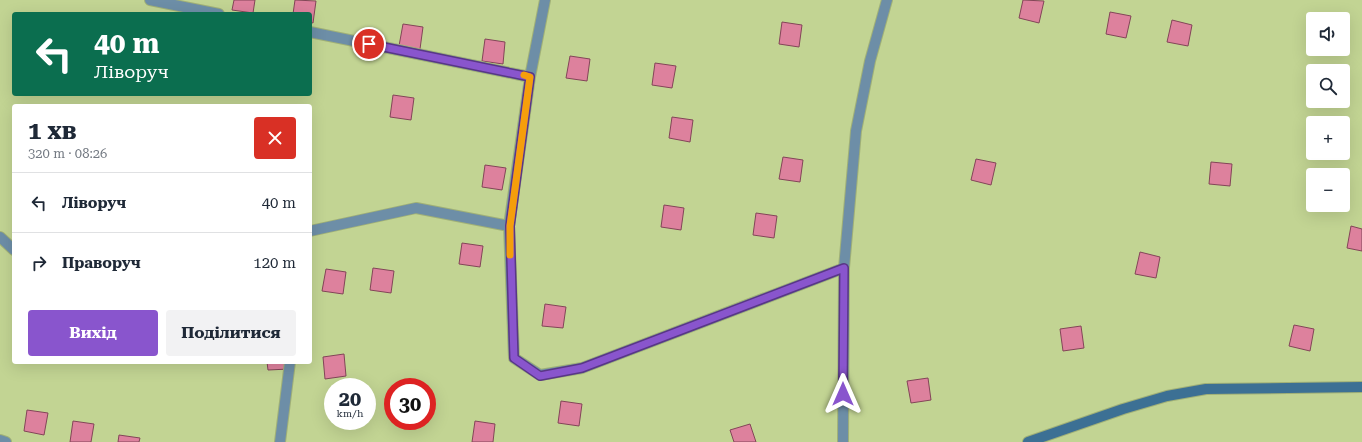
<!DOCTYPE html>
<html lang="uk">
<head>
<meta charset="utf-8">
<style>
  body { margin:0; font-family:"Roboto Serif",serif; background:#f2f2f3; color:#1f2937; height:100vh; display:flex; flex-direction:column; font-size:15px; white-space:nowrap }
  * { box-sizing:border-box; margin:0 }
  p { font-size:13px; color:#747a83 }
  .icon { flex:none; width:22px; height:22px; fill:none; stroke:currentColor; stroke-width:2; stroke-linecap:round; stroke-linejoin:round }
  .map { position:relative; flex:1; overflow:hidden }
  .sheet { position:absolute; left:12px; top:104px; width:300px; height:260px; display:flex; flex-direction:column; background:#fff; border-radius:4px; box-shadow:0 4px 16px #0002 }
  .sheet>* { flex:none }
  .guide { position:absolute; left:12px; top:12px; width:300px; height:84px; border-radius:4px; box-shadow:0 4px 16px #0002; background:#0b6e4f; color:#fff; overflow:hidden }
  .controls { position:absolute; left:1306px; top:12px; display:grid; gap:8px }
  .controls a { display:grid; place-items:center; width:44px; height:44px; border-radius:4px; background:#fff; box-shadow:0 4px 16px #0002; font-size:20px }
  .speed { position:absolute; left:324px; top:378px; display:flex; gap:8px; font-size:20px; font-weight:700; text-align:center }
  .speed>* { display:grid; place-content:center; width:52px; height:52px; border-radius:50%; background:#fff; box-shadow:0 4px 16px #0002; line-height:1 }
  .speed small { font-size:10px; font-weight:400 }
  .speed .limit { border:6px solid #d22; background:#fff; color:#111 }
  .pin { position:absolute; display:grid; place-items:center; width:34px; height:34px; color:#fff; margin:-17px; border:2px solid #fff; border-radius:50%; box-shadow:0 1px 4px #0007 }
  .me { position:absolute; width:44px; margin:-22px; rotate:0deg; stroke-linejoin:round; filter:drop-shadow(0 0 3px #0008) }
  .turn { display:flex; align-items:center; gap:14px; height:84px; padding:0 16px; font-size:18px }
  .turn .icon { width:52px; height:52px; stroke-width:2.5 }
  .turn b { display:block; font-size:28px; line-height:34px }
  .round { display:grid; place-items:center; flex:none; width:42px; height:42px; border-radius:4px; background:#f2f2f3 }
  .head { display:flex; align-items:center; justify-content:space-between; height:68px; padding:0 16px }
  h1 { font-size:24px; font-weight:700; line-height:30px }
  .button { display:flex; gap:8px; margin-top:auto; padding:8px 16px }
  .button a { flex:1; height:46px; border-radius:4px; background:#8955cd; color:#fff; font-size:16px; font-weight:700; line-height:46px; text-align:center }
  .button a+a { background:#f2f2f3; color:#1f2937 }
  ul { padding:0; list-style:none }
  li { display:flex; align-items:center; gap:12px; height:60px; padding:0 16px; border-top:1px solid #e0e1e3 }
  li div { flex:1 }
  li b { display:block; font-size:15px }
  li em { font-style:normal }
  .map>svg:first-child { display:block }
</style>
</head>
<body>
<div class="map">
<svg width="1362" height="442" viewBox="0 0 1362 442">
  <rect width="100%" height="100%" fill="#c2d493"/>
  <path fill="#dd819d" stroke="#834558" d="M 234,0 L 255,0 L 253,13 L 232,10 Z
    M 295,0 L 316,1 L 313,23 L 310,22 L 310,14 L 293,14 Z
    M 1023,0 L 1044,1 L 1039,23 L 1019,18 Z
    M 1110,12 L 1131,16 L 1126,38 L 1106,34 Z
    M 1172,20 L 1192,25 L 1188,46 L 1167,42 Z
    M 782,22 L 802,25 L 799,47 L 779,44 Z
    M 403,24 L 423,27 L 420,49 L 399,46 Z
    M 485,39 L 505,42 L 503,64 L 482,61 Z
    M 570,56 L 590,59 L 587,81 L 566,78 Z
    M 655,63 L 676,66 L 672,88 L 652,85 Z
    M 393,95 L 414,98 L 411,120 L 390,117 Z
    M 672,117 L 693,120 L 690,142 L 669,138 Z
    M 783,157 L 803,160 L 800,182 L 779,179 Z
    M 976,159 L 996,163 L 991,185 L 971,180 Z
    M 1211,162 L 1232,164 L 1230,186 L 1209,184 Z
    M 485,165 L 506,168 L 502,190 L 482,187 Z
    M 664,205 L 684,208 L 681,230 L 661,227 Z
    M 756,213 L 777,216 L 774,238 L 753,235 Z
    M 1351,226 L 1362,229 L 1362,251 L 1347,248 Z
    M 462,243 L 483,246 L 480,267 L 459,264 Z
    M 1140,252 L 1160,257 L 1156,278 L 1135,274 Z
    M 373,268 L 394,271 L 391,293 L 370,290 Z
    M 326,269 L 346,272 L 343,294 L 322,291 Z
    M 545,304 L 566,307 L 563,328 L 542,326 Z
    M 1294,325 L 1314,329 L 1310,351 L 1289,346 Z
    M 1081,326 L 1084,348 L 1063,351 L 1060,329 Z
    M 344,354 L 346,376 L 325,379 L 323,357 Z
    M 267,362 L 288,362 L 289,369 L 268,370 Z
    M 928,378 L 931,400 L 911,403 L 907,381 Z
    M 561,401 L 582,404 L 579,426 L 558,423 Z
    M 27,410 L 48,413 L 44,435 L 24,431 Z
    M 73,421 L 94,424 L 91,442 L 70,442 Z
    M 475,421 L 495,424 L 493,442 L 472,442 Z
    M 750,424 L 756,442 L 734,442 L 730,430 Z
    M 119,435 L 140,438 L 139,442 L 118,442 Z"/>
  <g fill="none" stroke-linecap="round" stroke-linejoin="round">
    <defs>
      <path id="street" d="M 150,0 L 219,14
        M 310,32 L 530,77
        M 509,226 L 530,77 L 545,0
        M 310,231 L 416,208 L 509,226 L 514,358 L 540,375 L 582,368 L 844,268
        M 0,237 L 14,250
        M 0,440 L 6,442
        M 280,442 L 290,362
        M 843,442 L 844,268 L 856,131 L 870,61 L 887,0"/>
      <path id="secondary" d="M 1028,442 L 1123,409 L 1167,396 L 1206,389 L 1362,387"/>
    </defs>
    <use href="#street" stroke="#a0b077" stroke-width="12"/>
    <use href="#secondary" stroke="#a0b077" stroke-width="12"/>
    <use href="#street" stroke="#6d8ea7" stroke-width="10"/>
    <use href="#secondary" stroke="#3c7094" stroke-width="10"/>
  </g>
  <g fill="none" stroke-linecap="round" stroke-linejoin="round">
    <defs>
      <path id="route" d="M 369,44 L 530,77 L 510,226 L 514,358 L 540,376 L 582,368 L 844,268 L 843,394"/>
    </defs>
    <use href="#route" stroke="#593785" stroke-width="10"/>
    <use href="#route" stroke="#8955cd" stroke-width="7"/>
    <path stroke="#f59e0b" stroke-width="7" d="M 510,255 L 510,226 L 530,77 L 524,75"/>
  </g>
</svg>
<div class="controls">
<a><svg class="icon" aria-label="sound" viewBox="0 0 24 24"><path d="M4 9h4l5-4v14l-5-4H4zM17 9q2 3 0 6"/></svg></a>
<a><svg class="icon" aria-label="search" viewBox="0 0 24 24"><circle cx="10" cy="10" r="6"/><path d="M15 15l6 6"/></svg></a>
<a>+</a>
<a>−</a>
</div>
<div class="speed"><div>20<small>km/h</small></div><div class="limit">30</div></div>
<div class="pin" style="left:369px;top:44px;background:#d93025"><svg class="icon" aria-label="arrive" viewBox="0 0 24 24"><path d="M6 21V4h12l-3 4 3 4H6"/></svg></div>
<svg class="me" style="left:843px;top:394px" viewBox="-20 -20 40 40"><path d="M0-17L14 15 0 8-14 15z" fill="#8955cd" stroke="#fff" stroke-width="4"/></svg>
<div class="guide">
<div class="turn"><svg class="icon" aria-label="left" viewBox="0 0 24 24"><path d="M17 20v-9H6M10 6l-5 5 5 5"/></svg><div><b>40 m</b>Ліворуч</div></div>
</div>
<section class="sheet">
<div class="head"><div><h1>1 хв</h1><p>320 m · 08:26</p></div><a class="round" style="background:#d93025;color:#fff"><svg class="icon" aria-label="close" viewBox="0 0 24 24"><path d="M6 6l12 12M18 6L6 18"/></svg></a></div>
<ul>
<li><svg class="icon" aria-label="left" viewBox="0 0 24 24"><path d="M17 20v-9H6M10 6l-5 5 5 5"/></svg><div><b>Ліворуч</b></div><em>40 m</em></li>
<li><svg class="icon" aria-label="right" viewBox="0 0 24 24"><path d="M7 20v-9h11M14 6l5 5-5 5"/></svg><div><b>Праворуч</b></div><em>120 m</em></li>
</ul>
<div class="button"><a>Вихід</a><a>Поділитися</a></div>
</section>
</div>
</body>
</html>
